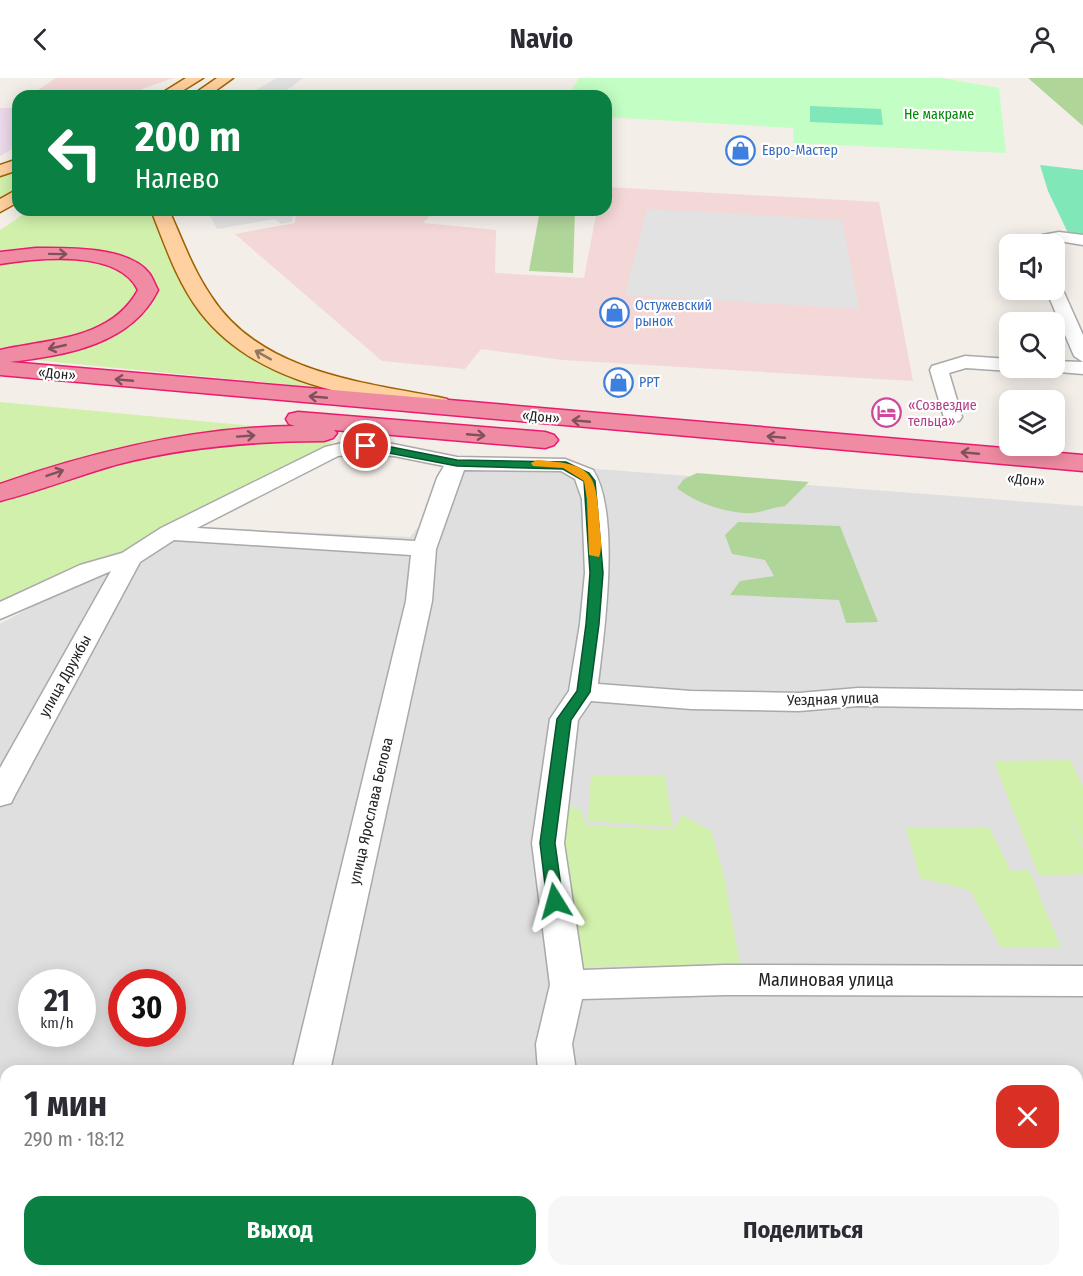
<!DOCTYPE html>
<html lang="ru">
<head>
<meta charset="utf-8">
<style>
  body { margin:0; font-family:"Fira Sans Condensed",sans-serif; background:#f7f7f7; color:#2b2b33; height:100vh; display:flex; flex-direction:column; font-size:22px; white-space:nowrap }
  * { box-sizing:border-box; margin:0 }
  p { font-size:20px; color:#7c7c81 }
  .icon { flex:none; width:33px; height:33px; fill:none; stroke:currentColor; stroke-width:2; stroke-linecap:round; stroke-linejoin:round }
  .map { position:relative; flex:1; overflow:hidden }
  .sheet { position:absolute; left:0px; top:987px; width:1083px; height:212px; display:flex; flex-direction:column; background:#fff; border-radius:18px 18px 0 0; box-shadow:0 3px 15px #0003 }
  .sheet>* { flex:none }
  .banner { position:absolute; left:12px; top:12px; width:600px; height:126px; border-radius:18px; box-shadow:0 3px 15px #0003; background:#0b8043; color:#fff; overflow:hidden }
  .tools { position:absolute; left:999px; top:156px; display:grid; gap:12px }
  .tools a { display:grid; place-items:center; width:66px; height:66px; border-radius:12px; background:#fff; box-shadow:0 3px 15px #0003; font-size:30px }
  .speed { position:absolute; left:18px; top:891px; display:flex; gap:12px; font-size:30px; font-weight:700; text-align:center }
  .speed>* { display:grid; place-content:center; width:78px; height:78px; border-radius:50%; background:#fff; box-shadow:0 3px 15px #0003; line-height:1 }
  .speed small { font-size:15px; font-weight:400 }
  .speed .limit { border:9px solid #d22; background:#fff; color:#111 }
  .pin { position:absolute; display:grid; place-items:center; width:51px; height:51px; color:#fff; margin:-26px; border:3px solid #fff; border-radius:50%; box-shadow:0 2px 6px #0007 }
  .me { position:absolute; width:66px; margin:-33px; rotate:352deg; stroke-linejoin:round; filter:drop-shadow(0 0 4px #0008) }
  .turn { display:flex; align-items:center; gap:21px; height:126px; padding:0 24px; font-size:27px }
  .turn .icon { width:78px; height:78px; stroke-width:2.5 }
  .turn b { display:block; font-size:42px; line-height:51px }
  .round { display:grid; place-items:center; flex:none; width:63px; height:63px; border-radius:18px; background:#f7f7f7 }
  .overview { display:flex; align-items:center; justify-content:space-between; height:102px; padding:0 24px }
  h1 { font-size:36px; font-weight:700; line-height:45px }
  .cta { display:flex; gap:12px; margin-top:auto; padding:12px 24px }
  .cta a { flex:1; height:69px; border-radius:18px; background:#0b8043; color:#fff; font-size:24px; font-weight:700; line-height:69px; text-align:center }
  .cta a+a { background:#f7f7f7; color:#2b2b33 }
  header { display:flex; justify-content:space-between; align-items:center; height:78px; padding:0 24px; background:#fff; font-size:27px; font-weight:700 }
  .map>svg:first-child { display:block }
</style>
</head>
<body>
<header><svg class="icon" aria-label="back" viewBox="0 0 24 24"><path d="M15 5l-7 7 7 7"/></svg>Navio<svg class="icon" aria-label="person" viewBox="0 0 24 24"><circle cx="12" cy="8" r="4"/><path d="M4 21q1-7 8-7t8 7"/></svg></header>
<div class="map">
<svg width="1083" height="1198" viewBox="0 0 1083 1198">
  <rect width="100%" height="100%" fill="#f3eee8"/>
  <path fill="#e0dfdf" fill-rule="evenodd" d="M 571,389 L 1083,428 L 1083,1198 L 0,1198 L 0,546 L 88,498 L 189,449 L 410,459 L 465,391 ZM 32,904 L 82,904 L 82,956 L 32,956 ZM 122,904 L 172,904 L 172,956 L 122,956 ZM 6,993 L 1077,993 L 1077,1192 L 6,1192 Z"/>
  <path fill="#f4d7d7" d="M 56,0 L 173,0 L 123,18 L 29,18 Z
    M 606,109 L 879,124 L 913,303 L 563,282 L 481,271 L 465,291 L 382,283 L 235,156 L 295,145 L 296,132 L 435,132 L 423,145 L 496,152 L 495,195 L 584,200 L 597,132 L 606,132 Z"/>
  <path fill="#ecd9ea" d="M 0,30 L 18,30 L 18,68 L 0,78 Z"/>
  <path fill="#d1f0ab" d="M 18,89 L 18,109 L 0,121 L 0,96 Z
    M 30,132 L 153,132 C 173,176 189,231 228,261 L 333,311 L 25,281 L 0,274 L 0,152 Z
    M 0,324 L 253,348 L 265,350 L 263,363 L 335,363 L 145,465 L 0,526 Z
    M 1070,682 L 1083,708 L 1083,767 L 1071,742 L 1075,741 L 1016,741 L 994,683 Z
    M 591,698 L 665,698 L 673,749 L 588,743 Z
    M 568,727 L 581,732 L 586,747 L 674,752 L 682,737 L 711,753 L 723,793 L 740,886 L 573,889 L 557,764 Z
    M 1017,742 L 1070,742 L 1083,770 L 1083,796 L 1039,798 Z
    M 989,749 L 1011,793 L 1029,792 L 1061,870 L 1001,870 L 970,812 L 920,800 L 906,750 Z"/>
  <path fill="#afd599" d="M 1028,0 L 1083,0 L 1083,48 Z
    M 540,132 L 575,132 L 573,195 L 529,193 Z
    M 697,395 L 809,404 L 785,428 C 773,429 764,434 753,435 C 731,437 693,424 677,410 L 684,401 Z
    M 738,444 L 840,448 L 878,544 L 846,545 L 839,522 L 730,517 L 740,503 L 774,498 L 765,482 L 732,476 L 725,457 Z"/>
  <path fill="#c3fec4" d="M 579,0 L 942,0 L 999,10 L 1006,75 L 794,65 L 793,50 L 606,39 L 606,18 L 568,18 Z"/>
  <path fill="#80e7b9" d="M 810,28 L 881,31 L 883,47 L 810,44 Z
    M 1040,87 L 1083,92 L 1083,157 L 1068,155 L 1048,113 Z"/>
  <path fill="#e2e2e2" d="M 277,0 L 303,0 L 279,18 L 245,18 Z
    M 647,131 L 842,142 L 859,231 L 625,217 Z
    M 207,132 L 293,132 L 292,144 L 281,146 L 275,141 L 217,151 Z"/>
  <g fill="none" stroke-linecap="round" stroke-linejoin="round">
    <defs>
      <path id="minor" d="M 1059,154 L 1083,157 L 1083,167 L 1059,163 L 1029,166 L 1042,157 Z
        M 1054,205 L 1062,210 L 1083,257 L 1083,284 L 1074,278 L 1046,212 L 1054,212 Z
        M 965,278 L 1010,281 L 1010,290 L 1018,290 L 1010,293 L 966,290 L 949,295 L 962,339 L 959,343 L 945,343 L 930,292 L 932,288 Z
        M 1054,283 L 1083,284 L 1083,296 L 1047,293 L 1045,290 L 1054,290 Z
        M 378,363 L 457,379 L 565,381 L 593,392 C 621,434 604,556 598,606 L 691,613 L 799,615 L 858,610 L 1083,613 L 1083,631 L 858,628 L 799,633 L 691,631 L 591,623 L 578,642 L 564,765 L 583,892 L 725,887 L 1083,888 L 1083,918 L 725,917 L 582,921 L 572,966 L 576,993 L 538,993 L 536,966 L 550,907 L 532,765 L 550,641 L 569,613 L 580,546 L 585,495 L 582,421 L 575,401 L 561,393 L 464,392 L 436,471 L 432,523 L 330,993 L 292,993 L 406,523 L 411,477 L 174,462 L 140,484 L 15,717 L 11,725 L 0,728 L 0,690 L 111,493 L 0,541 L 0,524 L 80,487 L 122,475 L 161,450 L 325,369 L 347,364 ZM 362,376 L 394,378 L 444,388 L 437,400 L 415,463 L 197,450 L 338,378 Z
        M 238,1192 L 280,1192 L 279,1198 L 237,1198 Z
        M 608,1192 L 646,1192 L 648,1198 L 606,1198 Z"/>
      <path id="major" d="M 186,0 L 203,0 L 174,18 L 157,18 Z
        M 217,0 L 233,0 L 208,18 L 191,18 Z
        M 18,81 L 18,92 L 0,98 L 0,87 Z
        M 18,111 L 18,124 L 0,134 L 0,121 Z
        M 151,132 L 169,132 C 182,161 193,192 211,218 C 259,293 358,304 438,319 L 447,321 L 450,326 L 447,331 L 438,333 C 354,318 256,307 200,234 C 177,204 165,167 151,132 Z"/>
      <path id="highway" d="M 36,170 C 67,170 128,168 149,195 C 153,200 155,207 158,212 C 131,267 66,277 10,284 L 1083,377 L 1083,393 L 0,297 L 0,272 C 49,261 111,262 138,212 C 118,171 38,180 0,186 L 0,174 Z
        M 298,334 L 545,354 L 554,357 L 558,362 L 554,367 L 545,370 L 334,352 L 337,355 L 333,360 L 324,363 C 255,363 186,369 119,386 C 79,397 40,413 0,423 L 0,406 C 95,373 194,349 295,348 L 289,346 L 286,341 L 289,336 Z"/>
    </defs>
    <use href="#minor" stroke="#a9a9a9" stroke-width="3"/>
    <use href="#major" stroke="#9f6100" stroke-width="3"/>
    <use href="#highway" stroke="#ea1b6f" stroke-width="3"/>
    <use href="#minor" fill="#fff" fill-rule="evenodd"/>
    <use href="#major" fill="#ffd0a0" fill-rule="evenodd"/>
    <use href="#highway" fill="#ef8ba3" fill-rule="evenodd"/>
  </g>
  <defs><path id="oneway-shaft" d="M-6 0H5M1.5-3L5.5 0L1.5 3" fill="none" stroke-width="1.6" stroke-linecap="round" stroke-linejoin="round" transform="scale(1.5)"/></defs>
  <g stroke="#7e515c">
    <use href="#oneway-shaft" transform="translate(58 176) rotate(1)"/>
    <use href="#oneway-shaft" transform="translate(57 269) rotate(167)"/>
    <use href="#oneway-shaft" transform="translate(124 302) rotate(-175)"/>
    <use href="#oneway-shaft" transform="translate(318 319) rotate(-175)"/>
    <use href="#oneway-shaft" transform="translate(581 343) rotate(-175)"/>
    <use href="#oneway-shaft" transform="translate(476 357) rotate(5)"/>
    <use href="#oneway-shaft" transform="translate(246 358) rotate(-4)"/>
    <use href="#oneway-shaft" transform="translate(776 359) rotate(-175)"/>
    <use href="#oneway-shaft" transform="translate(970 375) rotate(-175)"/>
    <use href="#oneway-shaft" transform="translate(55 395) rotate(-19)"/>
  </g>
  <use stroke="#907961" href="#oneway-shaft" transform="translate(263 277) rotate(-151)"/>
  <path fill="#0b8043" stroke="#07532c" stroke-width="1.5" d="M 366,364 L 457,382 L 566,384 L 589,395 L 595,403 L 603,495 L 599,546 L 590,614 L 571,642 L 555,765 L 563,823 L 561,827 L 549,827 L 547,823 L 540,765 L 557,641 L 577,613 L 586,546 L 590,495 L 584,403 L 563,391 L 457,388 L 362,370 L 362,365 Z"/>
  <path fill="#f59e0b" d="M 537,382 C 587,386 597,390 599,442 C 600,453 603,469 599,479 L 589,477 L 587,421 L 584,403 L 563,390 L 533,388 L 531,385 Z"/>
  <defs>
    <symbol id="shop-ring" viewBox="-11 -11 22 22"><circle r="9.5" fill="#fff" stroke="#3f7fe0" stroke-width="1.5"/><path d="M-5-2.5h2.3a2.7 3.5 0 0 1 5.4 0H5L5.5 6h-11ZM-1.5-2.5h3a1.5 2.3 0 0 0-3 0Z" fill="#3f7fe0"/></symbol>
    <symbol id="hotel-ring" viewBox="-11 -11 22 22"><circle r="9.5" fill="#fff" stroke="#d1479c" stroke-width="1.5"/><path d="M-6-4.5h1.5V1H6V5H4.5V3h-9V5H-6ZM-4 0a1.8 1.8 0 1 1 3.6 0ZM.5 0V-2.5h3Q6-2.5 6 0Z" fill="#d1479c"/></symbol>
  </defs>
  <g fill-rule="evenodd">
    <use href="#shop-ring" x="724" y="56" width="33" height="33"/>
    <use href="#shop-ring" x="598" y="218" width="33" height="33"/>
    <use href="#shop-ring" x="602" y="288" width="33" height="33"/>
    <use href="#hotel-ring" x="870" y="318" width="33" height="33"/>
  </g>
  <g text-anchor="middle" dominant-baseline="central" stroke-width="4.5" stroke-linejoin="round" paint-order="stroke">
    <g font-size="14" fill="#038706" stroke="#fff">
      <text x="939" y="36">Не макраме</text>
    </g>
    <g font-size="14" fill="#366cbe" stroke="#fff" text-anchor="start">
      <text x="762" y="72">Евро-Мастер</text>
      <text x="635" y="227">Остужевский<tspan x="635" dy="16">рынок</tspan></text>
      <text x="639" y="304">РРТ</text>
    </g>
    <g font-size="14" fill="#222" stroke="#fff">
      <text transform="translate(57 296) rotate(5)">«Дон»</text>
      <text transform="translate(541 339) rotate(5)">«Дон»</text>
      <text transform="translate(1026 402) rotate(5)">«Дон»</text>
    </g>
    <g font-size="14" fill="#b23c85" stroke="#fff" text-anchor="start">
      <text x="908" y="327">«Созвездие<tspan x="908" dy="16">тельца»</tspan></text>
    </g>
    <g font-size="15" fill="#222" stroke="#fff">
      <text transform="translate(65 598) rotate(-61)">улица Дружбы</text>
      <text transform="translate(833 621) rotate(-2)">Уездная улица</text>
      <text transform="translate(371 733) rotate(-77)">улица Ярослава Белова</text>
    </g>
    <g font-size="18" fill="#222" stroke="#fff">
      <text x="826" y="902">Малиновая улица</text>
    </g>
  </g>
</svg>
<div class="tools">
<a><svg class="icon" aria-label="sound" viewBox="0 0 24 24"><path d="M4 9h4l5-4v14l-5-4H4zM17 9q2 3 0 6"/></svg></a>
<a><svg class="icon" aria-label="search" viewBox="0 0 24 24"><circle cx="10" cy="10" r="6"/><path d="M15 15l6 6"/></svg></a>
<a><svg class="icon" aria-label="layers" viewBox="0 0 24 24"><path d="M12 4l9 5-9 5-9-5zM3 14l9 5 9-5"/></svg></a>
</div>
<div class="speed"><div>21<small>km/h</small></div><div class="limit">30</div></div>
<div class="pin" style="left:366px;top:368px;background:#d93025"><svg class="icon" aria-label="arrive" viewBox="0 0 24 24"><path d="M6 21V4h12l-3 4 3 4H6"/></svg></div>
<svg class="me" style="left:555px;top:823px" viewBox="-20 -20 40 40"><path d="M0-17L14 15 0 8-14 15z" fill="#0b8043" stroke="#fff" stroke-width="4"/></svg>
<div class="banner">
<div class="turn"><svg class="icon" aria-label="left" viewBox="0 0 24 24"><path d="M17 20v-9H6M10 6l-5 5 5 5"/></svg><div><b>200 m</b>Налево</div></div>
</div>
<section class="sheet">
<div class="overview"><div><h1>1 мин</h1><p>290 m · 18:12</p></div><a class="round" style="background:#d93025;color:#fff"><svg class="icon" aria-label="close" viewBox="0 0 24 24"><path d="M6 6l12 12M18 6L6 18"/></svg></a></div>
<div class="cta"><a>Выход</a><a>Поделиться</a></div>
</section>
</div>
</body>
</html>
